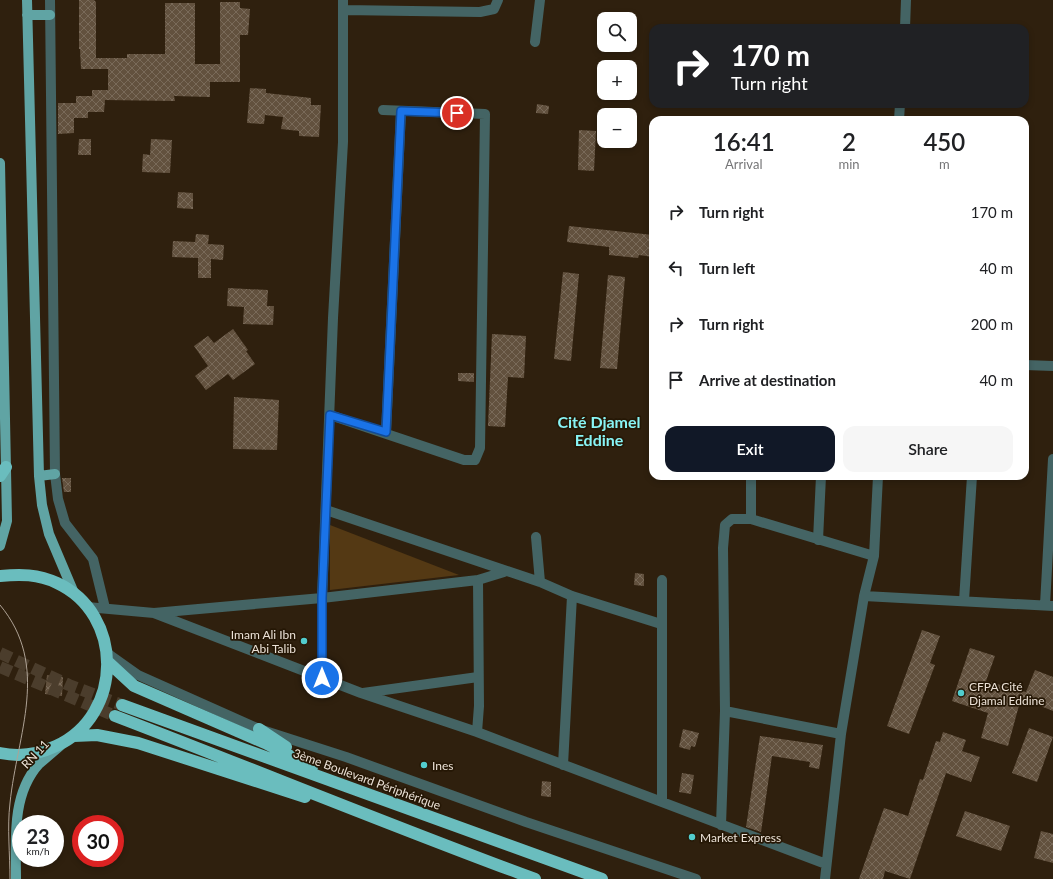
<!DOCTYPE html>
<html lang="en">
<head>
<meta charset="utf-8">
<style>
  body { margin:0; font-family:Lato,sans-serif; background:#f6f6f6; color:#202124; height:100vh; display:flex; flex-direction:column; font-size:15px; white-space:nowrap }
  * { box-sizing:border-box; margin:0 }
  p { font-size:13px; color:#757577 }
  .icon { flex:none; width:22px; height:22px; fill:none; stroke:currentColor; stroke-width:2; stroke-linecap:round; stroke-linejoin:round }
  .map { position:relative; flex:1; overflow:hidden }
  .details { position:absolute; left:649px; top:116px; width:380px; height:364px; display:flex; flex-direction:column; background:#fff; border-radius:12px; box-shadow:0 2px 6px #0003 }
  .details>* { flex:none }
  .hud { position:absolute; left:649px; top:24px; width:380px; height:84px; border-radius:12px; box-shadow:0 2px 6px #0003; background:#202124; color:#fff; overflow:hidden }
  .controls { position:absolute; left:597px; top:12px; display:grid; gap:8px }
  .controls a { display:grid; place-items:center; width:40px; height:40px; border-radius:8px; background:#fff; box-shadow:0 2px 6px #0003; font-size:20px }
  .speed { position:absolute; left:12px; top:815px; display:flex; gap:8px; font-size:20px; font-weight:700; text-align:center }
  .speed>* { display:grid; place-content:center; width:52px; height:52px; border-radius:50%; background:#fff; box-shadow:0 2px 6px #0003; line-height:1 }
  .speed small { font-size:10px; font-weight:400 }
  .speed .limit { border:6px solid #d22; background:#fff; color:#111 }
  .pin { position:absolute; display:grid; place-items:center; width:34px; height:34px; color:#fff; margin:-17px; border:2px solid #fff; border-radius:50%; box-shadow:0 1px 4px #0007 }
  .me { position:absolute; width:44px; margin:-22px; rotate:0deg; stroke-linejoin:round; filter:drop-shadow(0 0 3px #0008) }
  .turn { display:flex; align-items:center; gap:14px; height:84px; padding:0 16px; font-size:18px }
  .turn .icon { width:52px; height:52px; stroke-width:2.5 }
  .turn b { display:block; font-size:28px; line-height:34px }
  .eta { display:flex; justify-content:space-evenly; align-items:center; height:68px; text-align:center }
  .eta b { font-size:24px; font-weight:600; line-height:28px }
  .action { display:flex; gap:8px; margin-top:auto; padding:8px 16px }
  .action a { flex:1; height:46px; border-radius:12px; background:#111827; color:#fff; font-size:16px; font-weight:600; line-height:46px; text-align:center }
  .action a+a { background:#f6f6f6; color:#202124 }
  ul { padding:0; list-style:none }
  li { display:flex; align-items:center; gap:12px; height:56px; padding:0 16px }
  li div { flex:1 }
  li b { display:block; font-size:15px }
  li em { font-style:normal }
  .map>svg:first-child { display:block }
</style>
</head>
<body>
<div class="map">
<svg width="1053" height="879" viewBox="0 0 1053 879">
  <defs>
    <pattern id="building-cross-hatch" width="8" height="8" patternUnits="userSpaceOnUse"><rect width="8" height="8" fill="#62513e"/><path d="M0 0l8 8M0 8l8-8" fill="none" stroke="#796a59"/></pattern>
  </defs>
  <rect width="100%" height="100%" fill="#2f200e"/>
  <path fill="#543914" d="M 330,525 L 459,575 L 330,590 Z"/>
  <path fill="url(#building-cross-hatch)" d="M 79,0 L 94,0 L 96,2 L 96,58 L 127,58 L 127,54 L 165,54 L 165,3 L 195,3 L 195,64 L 220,64 L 220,2 L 240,2 L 240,8 L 250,9 L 248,35 L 240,35 L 240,82 L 210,82 L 210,97 L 174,96 L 175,101 L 105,100 L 104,112 L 88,112 L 88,118 L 74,118 L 74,133 L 58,134 L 58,103 L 76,103 L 76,96 L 92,96 L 92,90 L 108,90 L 108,69 L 81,69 L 80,49 L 79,49 Z
    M 250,88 L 266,89 L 266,93 L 311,98 L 311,105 L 321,105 L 319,137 L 299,136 L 299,131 L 281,129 L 283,117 L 265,115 L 264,124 L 247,123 Z
    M 537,104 L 549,106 L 548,114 L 536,113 Z
    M 579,130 L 596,131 L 594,171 L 578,170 Z
    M 79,139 L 91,139 L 91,155 L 78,155 Z
    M 151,139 L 172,140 L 170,173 L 142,172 L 143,154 L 150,155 Z
    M 178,192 L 193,193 L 193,209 L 177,208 Z
    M 569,226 L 653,235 L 653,257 L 639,255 L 638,258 L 609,255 L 609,247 L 567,242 Z
    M 196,234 L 209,235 L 208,244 L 224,245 L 223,260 L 211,259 L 211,278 L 198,278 L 198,258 L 172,257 L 173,241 L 195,242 Z
    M 563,272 L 579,274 L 571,361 L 554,359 Z
    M 608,275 L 625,277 L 617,369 L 600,368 Z
    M 228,288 L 268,290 L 267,306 L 274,306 L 273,325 L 243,324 L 244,307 L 227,306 Z
    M 233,329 L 248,350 L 246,351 L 255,364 L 233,380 L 228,374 L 206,390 L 195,376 L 208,366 L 194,346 L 208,336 L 214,343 Z
    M 492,334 L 526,336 L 524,378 L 508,377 L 505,427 L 488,426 Z
    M 458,373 L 474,373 L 474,382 L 458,381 Z
    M 234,397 L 279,400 L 277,450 L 233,449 Z
    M 62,478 L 71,478 L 71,492 L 64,492 Z
    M 635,573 L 644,574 L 644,586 L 634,585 Z
    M 922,630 L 940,636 L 930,663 L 935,665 L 909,734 L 887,726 Z
    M 970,648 L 995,656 L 986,681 L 1026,692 L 1035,670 L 1053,677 L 1053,711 L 1021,698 L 1008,746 L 981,738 L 988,713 L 952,701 Z
    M 47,675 L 63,677 L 62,696 L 45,694 Z
    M 1029,728 L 1053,737 L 1037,782 L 1012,773 Z
    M 683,729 L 699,733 L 695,747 L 691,746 L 690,750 L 679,747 Z
    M 943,732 L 966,740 L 962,751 L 980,757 L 971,782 L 946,773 L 910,879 L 885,871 L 883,879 L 859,879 L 884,808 L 908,816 L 920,779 L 923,780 L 936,741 L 940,742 Z
    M 760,736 L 823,745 L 819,769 L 809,767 L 810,762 L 772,756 L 761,832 L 746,827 Z
    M 682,773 L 694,775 L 691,794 L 679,792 Z
    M 542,781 L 551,782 L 551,797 L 541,796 Z
    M 965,811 L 1010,826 L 1001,851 L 956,836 Z
    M 1041,831 L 1053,834 L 1053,863 L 1034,858 Z"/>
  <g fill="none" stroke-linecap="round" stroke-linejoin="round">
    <path stroke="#4b3d2c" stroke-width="12" stroke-dasharray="12 6" stroke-linecap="butt" d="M 0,653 L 69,685 L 122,705
      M 0,667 L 115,716"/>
    <path stroke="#446464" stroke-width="10" d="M 50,0 L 55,474 L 58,499 L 65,523 L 93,559 L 105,608
      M 343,10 L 480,12 L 494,9 L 498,0
      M 905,28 L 906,0
      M 535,42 L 540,0
      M 899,120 L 900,104
      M 1025,365 L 1053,366
      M 330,415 L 464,460 L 475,460 L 480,448 L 485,114 L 383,110
      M 386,433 L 401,111
      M 751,476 L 751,519
      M 326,510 L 540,582 L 572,596 L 661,624
      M 536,537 L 540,582
      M 818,540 L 821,476
      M 662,580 L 662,802
      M 864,596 L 1053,606
      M 964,601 L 972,476
      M 1045,605 L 1053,459
      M 87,607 L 154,613 L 322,598 L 478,580 L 504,572
      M 154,613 L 361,693 L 477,732 L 826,864
      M 107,653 L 138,675 L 259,729 L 346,757 L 526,822 L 696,879
      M 322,678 L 322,598 L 333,318 L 343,142 L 343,0
      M 363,693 L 478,677
      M 725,711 L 841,734
      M 477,732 L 479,706 L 478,580
      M 563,765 L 572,596
      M 721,825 L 725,711 L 723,548 L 725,525 L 732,519 L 751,519 L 874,556
      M 825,879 L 841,734 L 864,596 L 874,556 L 878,476"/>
    <path stroke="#60a4a4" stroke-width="10" d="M 27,0 L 39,476 L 42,505 L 49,534 L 74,593
      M 27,15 L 50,15
      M 0,163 L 7,521 L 0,546
      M 39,476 L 55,474
      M 16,879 C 16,841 11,795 39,764 C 46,758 53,752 60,746"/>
    <path stroke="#6abdbe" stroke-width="12" d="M 0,476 L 6,467
      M 0,576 C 20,574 38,574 57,583 C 124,614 124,715 56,746 C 39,754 19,757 0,753
      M 108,662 L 134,686 L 265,743 L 312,767
      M 122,705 L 602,879
      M 115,716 C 256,770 394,827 535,879
      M 259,729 L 286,747
      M 74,736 L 97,735 L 138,743 L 305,797"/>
    <path stroke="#aea295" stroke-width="1" d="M 0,605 C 51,666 17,734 10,803 C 7,828 10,854 10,879"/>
  </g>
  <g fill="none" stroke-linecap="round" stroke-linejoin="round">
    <defs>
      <path id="route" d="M 322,678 L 322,598 L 330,415 L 386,432 L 401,111 L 457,113"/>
    </defs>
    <use href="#route" stroke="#114b97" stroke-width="10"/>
    <use href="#route" stroke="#1a73e8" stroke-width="7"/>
  </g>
  <g fill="#52cdce" stroke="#251705" stroke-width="1.5">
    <circle cx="304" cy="641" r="4"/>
    <circle cx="961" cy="693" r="4"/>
    <circle cx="424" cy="765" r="4"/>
    <circle cx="692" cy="837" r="4"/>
  </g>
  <g text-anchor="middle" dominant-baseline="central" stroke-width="3.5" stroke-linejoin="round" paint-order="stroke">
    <g font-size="12" fill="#ebe1d6" stroke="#251705" text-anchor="start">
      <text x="296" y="634" text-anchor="end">Imam Ali Ibn<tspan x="296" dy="14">Abi Talib</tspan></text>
      <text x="969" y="686">CFPA Cité<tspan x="969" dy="14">Djamal Eddine</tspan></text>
      <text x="432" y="765">Ines</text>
      <text x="700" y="837">Market Express</text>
    </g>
    <g font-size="12" fill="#ebe1d6" stroke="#251705">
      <text transform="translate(35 754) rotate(-47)">RN 11</text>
      <text transform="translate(367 779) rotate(20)">3ème Boulevard Périphérique</text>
    </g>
    <g font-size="16" font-weight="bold" fill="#88f4f5" stroke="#251705">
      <text x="599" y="421">Cité Djamel<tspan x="599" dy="18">Eddine</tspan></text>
    </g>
  </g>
</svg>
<div class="controls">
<a><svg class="icon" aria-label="search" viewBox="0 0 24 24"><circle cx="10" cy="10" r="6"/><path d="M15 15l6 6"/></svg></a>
<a>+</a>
<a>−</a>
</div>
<div class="speed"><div>23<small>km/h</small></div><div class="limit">30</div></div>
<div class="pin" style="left:457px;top:113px;background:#d93025"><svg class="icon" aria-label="arrive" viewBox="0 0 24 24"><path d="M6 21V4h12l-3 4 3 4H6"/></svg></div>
<svg class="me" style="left:322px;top:678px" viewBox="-20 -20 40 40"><circle r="17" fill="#1a73e8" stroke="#fff" stroke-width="3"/><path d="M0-11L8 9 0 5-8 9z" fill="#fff"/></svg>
<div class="hud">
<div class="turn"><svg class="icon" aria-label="right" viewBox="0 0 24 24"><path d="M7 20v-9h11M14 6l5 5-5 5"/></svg><div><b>170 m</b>Turn right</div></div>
</div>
<section class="details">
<div class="eta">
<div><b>16:41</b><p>Arrival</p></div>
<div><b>2</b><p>min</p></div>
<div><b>450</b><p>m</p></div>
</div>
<ul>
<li><svg class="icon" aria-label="right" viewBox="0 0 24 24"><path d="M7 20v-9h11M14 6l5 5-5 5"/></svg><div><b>Turn right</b></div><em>170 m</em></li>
<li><svg class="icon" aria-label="left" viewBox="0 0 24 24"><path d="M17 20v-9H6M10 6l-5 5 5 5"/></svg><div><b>Turn left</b></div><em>40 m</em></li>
<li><svg class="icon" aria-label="right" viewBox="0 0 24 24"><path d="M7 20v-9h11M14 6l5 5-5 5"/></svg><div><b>Turn right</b></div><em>200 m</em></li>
<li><svg class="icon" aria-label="arrive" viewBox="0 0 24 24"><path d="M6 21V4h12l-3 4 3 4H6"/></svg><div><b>Arrive at destination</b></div><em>40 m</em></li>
</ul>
<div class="action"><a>Exit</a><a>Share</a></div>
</section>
</div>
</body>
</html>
